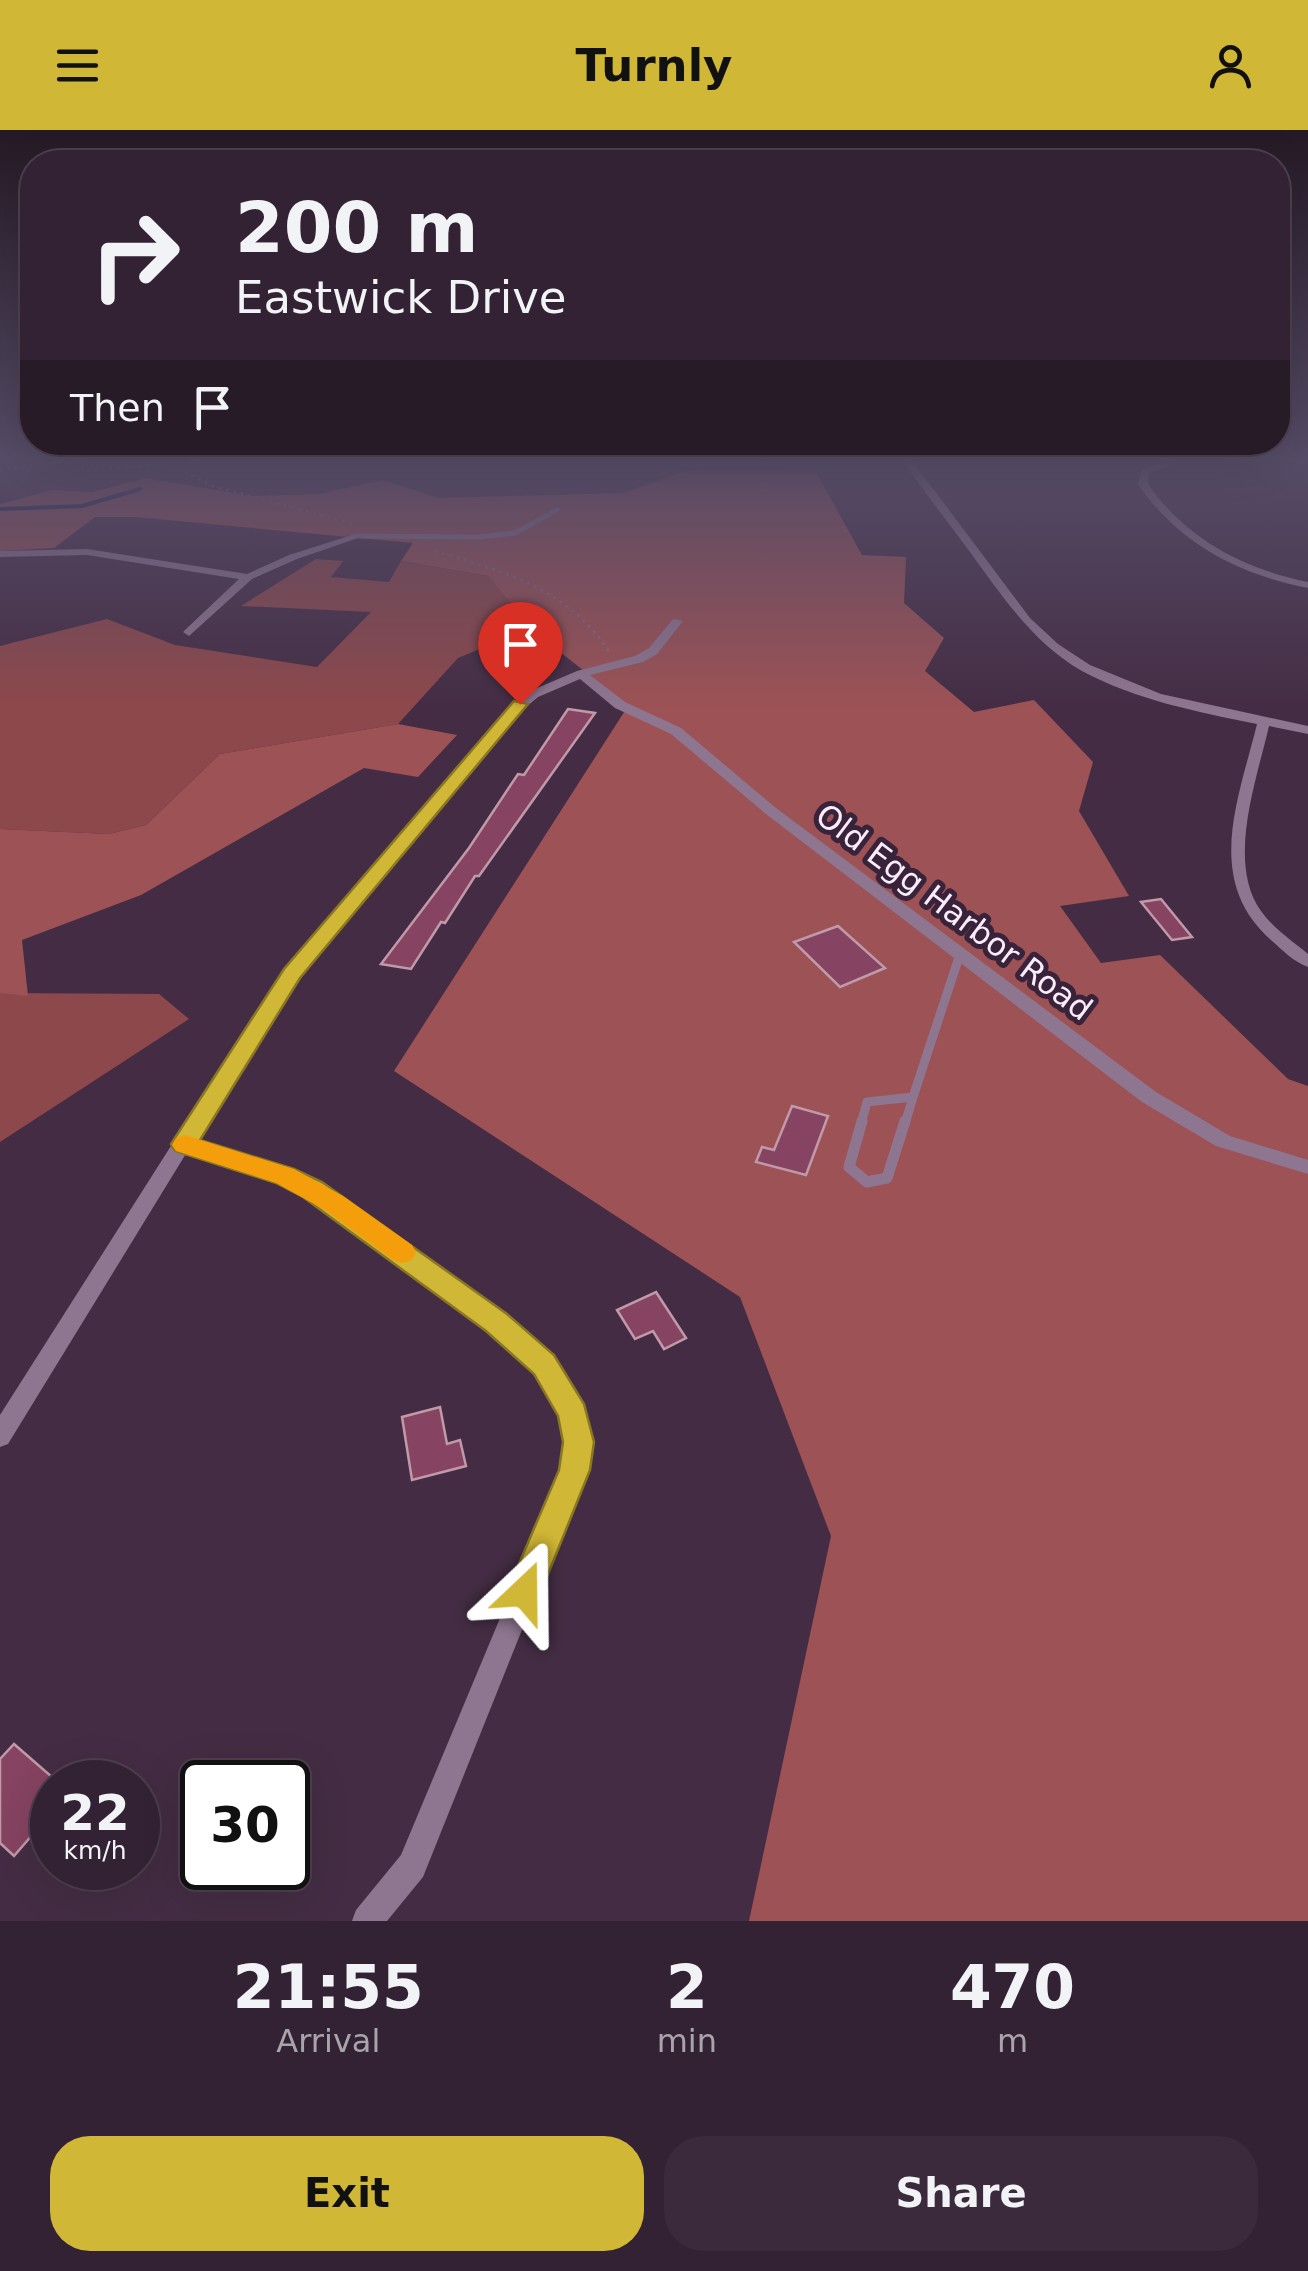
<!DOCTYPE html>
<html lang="en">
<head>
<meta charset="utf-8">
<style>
  body { margin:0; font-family:"DejaVu Sans",sans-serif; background:#3b2a3b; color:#f1f3f6; height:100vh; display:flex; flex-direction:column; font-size:38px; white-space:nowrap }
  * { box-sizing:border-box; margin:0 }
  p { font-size:32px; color:#a9a4ac }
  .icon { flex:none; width:55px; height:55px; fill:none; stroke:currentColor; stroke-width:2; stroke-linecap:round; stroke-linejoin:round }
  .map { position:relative; height:1791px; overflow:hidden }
  .drawer { display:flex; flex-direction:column; background:#323; flex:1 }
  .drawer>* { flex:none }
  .guide { position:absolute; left:20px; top:20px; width:1270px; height:305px; border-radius:40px; box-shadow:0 10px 40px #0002,0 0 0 2px #4e3f4e; background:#323; color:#f1f3f6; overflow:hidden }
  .speed { position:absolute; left:30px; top:1630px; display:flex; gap:20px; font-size:50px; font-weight:700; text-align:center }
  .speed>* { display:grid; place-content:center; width:130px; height:130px; border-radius:50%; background:#323; box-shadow:0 10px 40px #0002,0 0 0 2px #4e3f4e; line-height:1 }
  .speed small { font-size:25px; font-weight:400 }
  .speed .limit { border:5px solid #111; border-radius:15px; background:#fff; color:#111 }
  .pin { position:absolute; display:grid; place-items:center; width:85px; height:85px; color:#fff; margin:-102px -42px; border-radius:50% 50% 50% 0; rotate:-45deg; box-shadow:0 0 10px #0007 }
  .pin .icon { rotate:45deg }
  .me { position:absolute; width:110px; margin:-55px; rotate:23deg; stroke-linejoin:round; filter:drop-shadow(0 0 8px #0008) }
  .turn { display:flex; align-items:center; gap:35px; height:210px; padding:0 50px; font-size:45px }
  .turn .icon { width:130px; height:130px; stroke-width:2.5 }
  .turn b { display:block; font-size:70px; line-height:85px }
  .then { display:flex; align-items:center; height:95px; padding:0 50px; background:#0003; gap:20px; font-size:38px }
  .eta { display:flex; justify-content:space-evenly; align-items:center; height:170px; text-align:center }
  .eta b { font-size:60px; font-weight:800; line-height:70px }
  .primary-button { display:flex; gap:20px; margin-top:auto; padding:20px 50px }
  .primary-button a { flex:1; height:115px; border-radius:40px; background:#d1b736; color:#111; font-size:40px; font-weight:800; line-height:115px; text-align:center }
  .primary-button a+a { background:#3b2a3b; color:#f1f3f6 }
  header { display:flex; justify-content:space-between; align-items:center; height:130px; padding:0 50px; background:#d1b736; color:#111; font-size:45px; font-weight:800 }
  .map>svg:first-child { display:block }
</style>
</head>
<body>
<header><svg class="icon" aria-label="menu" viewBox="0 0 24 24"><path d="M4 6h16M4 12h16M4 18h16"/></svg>Turnly<svg class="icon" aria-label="person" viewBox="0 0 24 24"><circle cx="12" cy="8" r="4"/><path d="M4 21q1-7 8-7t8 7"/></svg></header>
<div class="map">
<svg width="1308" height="1791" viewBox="0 0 1308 1791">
  <rect width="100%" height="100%" fill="#442d44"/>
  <path fill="#8d484b" d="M 316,429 L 343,431 L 331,447 L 389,452 L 401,431 L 488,446 L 530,498 L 458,528 L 398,594 L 220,624 L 146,695 L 109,704 L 0,699 L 0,516 L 107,489 L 175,515 L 317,537 L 371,482 L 241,476 Z
    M 0,863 L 159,864 L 189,889 L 0,1012 Z"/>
  <path fill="#9d5255" d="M 688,340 L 816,342 L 862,425 L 906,427 L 904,473 L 944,508 L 925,541 L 974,582 L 1034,570 L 1093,632 L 1079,681 L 1129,766 L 1060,776 L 1101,833 L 1160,825 L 1288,949 L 1308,956 L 1308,1791 L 749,1791 L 831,1406 L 740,1167 L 394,941 L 628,576 L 530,498 L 488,446 L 401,431 L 413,413 L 135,387 L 95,387 L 54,418 L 0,421 L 0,374 L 52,360 L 93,362 L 145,348 L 252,366 L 320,364 L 383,350 L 438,368 L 623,363 Z
    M 398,594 L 457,605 L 418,647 L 364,638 L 141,765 L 22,810 L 28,866 L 0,863 L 0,699 L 109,704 L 146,695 L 220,624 Z"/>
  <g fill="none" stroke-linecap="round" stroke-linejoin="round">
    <path stroke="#14184f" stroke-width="4" d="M 0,379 L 82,376 L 140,359"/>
  </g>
  <path fill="#864362" stroke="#c09aa9" stroke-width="2.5" d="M 568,579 L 595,583 L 479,746 L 475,746 L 445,793 L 441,792 L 411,839 L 381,834 L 469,718 L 518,644 L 524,645 Z
    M 1161,769 L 1192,807 L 1172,810 L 1141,772 Z
    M 838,796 L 885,838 L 840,857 L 794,812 Z
    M 792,976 L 828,986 L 806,1045 L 756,1032 L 762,1017 L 774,1020 Z
    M 656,1162 L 686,1208 L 664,1219 L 653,1201 L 635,1209 L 617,1180 Z
    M 440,1277 L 447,1314 L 460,1310 L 466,1336 L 412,1350 L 402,1287 Z
    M 14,1614 L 52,1647 L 52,1682 L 14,1726 L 0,1713 L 0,1629 Z"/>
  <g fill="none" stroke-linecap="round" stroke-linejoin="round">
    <path stroke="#836f83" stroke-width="2.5" stroke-dasharray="2.5 5" stroke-linecap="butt" d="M 0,340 L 70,331 L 88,340 L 177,333
      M 185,342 L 212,356 L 355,394
      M 435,421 C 505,442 569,459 610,523"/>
    <path stroke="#8f7690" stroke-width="5" d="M 359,406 L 478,407 L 515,403 L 557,380"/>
    <path stroke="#8f7690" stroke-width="9" d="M 913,967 L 960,824
      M 861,994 L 867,972 L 913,967
      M 905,994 L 913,967"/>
    <path stroke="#8f7690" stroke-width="11" d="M 862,991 L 849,1037 L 867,1052 L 887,1048 L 905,991"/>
    <path fill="#8f7690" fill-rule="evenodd" d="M 197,328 L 211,328 L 193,335 L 188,332 Z
      M 901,328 L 910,328 L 1030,488 L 1058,514 L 1090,535 L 1161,564 L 1308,596 L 1308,604 L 1269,596 C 1257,649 1226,732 1261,781 C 1273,798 1292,811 1308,824 L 1308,837 C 1294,832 1282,820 1271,810 C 1203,750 1239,668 1257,594 C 1198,582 1136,570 1082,541 C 1030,511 999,461 964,414 C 943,385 920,357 901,328 Z
      M 1177,328 L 1191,328 L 1149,343 L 1148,354 C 1186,409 1244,439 1308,452 L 1308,458 C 1238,444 1179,414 1138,354 L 1142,339 Z
      M 355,404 L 364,406 L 297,429 L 252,449 L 189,506 L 183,502 L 185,500 L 239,449 L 87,425 L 0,427 L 0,421 L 87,419 L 247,444 L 289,425 Z
      M 673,489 L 683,491 L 657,524 L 643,532 L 590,545 L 625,572 L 681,598 L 776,678 L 1156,962 L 1230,1006 L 1308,1030 L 1308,1044 L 1216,1016 L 1142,972 L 766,684 L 671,604 L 615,578 L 580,549 L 538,567 L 525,578 L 298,848 L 263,898 L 195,1010 L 292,1041 L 319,1054 C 363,1085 406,1116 450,1147 C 491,1177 543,1207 570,1252 C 587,1281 590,1308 586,1340 L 423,1747 L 387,1791 L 352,1791 L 356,1780 L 401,1725 L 562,1340 C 566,1314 567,1290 553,1266 C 527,1221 476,1190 435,1159 C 391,1128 348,1096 305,1064 L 278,1051 L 187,1022 L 8,1314 L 0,1317 L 0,1285 L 251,890 L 286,840 L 515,572 L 530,561 L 577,541 L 635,526 L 649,518 Z"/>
  </g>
  <linearGradient id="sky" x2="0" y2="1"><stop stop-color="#251925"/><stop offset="0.57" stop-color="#564c67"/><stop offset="1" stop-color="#564c67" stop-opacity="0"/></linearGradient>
  <rect width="1308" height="578" fill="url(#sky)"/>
  <path fill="#d1b736" stroke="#887723" stroke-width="2.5" d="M 514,571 L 528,574 L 300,848 L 200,1010 L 294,1039 L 322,1052 L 507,1184 L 554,1225 L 584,1274 L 594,1312 L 590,1340 L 536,1474 L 524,1479 L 512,1474 L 507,1462 L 559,1340 L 563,1312 L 558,1286 L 534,1244 L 486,1201 L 303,1067 L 276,1053 L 175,1021 L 171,1014 L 284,839 Z"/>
  <path fill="#f59e0b" d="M 185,1005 L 294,1039 L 343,1066 L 412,1115 L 416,1122 L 412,1130 L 403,1133 L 393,1130 L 325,1080 L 276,1053 L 176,1021 L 172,1015 L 176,1008 Z"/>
  <g text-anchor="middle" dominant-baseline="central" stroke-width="10" stroke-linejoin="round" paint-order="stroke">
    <g font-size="32" fill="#faecfa" stroke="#39233a">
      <text transform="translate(954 782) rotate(37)">Old Egg Harbor Road</text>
    </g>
  </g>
</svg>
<div class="speed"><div>22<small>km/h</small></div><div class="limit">30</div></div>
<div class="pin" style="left:520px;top:574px;background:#d93025"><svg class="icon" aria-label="arrive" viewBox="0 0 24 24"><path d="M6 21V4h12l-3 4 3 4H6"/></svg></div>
<svg class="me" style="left:524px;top:1462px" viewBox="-20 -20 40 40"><path d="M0-17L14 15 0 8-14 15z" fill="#d1b736" stroke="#fff" stroke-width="4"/></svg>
<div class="guide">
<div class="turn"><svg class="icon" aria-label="right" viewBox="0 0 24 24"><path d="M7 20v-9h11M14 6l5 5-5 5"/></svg><div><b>200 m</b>Eastwick Drive</div></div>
<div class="then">Then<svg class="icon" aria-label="arrive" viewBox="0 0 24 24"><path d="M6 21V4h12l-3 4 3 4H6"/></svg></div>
</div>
</div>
<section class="drawer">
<div class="eta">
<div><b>21:55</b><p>Arrival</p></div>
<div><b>2</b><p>min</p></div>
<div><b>470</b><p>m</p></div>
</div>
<div class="primary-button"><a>Exit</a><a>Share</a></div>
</section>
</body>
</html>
